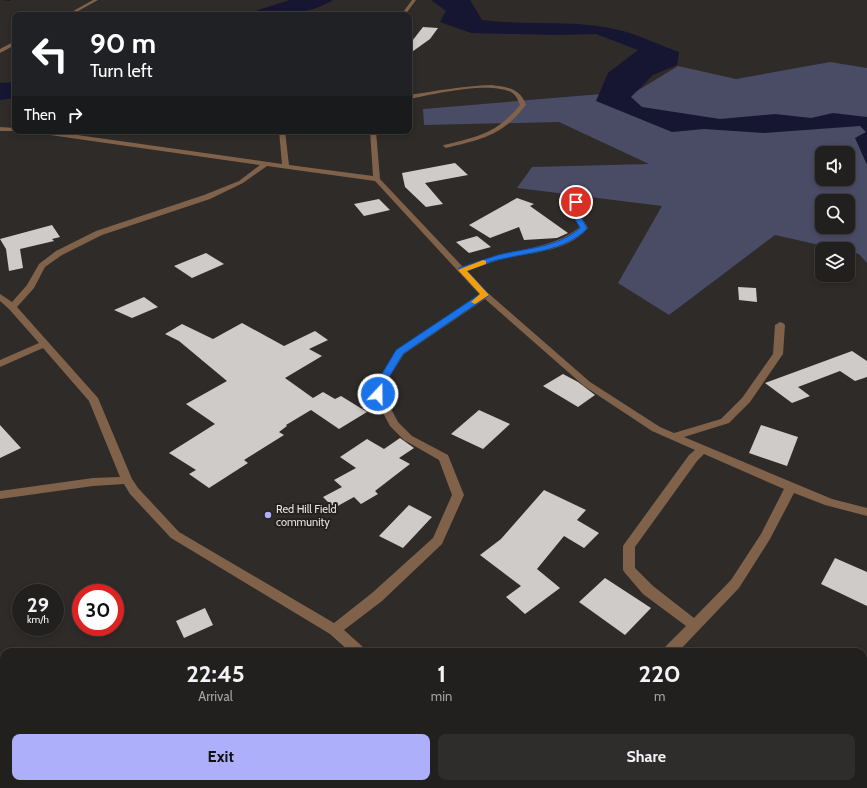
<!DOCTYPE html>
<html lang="en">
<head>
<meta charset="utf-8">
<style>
  body { margin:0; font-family:Cabin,sans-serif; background:#2e2d2b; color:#f1f3f6; height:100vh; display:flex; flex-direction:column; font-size:15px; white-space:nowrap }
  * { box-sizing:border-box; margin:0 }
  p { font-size:13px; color:#a2a3a4 }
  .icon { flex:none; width:22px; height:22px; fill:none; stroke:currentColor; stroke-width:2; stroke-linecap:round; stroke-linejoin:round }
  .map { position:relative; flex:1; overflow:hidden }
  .sheet { position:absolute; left:0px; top:648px; width:867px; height:140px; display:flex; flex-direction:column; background:#22201e; border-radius:12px 12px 0 0; box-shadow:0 2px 6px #0003,0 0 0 1px #3f3e3c }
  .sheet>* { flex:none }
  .banner { position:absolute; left:12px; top:12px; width:400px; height:122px; border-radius:8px; box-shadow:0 2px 6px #0003,0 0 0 1px #3f3e3c; background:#202124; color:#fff; overflow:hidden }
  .controls { position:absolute; left:815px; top:146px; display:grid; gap:8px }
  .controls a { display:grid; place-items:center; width:40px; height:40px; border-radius:8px; background:#22201e; box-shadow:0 2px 6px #0003,0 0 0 1px #3f3e3c; font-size:20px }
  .speed { position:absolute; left:12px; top:584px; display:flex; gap:8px; font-size:20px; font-weight:700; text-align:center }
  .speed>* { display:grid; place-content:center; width:52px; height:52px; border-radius:50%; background:#22201e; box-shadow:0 2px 6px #0003,0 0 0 1px #3f3e3c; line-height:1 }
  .speed small { font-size:10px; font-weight:400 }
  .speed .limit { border:6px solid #d22; background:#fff; color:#111 }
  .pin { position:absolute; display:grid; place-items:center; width:34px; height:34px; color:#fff; margin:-17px; border:2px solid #fff; border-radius:50%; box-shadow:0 1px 4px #0007 }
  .me { position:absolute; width:44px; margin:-22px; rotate:21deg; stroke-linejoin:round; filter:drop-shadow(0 0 3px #0008) }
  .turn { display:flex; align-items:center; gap:14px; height:84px; padding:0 12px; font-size:18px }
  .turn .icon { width:52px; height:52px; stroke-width:2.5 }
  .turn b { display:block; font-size:28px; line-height:34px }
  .then { display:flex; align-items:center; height:38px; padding:0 12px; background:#0003; gap:8px; font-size:15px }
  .eta { display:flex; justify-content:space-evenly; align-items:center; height:68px; text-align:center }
  .eta b { font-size:24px; font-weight:700; line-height:28px }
  .action { display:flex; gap:8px; margin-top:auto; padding:8px 12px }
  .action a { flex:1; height:46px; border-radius:8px; background:#adaffb; color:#111; font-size:16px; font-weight:700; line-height:46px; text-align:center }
  .action a+a { background:#2e2d2b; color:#f1f3f6 }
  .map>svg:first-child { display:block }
</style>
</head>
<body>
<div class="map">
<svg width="867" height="788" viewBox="0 0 867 788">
  <rect width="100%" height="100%" fill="#2e2b28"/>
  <path fill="#4a4b65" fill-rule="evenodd" d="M 830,62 L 867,68 L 867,263 L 859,254 L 848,251 L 848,249 L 837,249 L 775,235 L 669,315 L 618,283 L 662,206 L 517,188 L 532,167 L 649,164 L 559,122 L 424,125 L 423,109 L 637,91 L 678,66 L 736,79 ZM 822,153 L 848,153 L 848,179 L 822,179 ZM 822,201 L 848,201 L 848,227 L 822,227 Z"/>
  <path fill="#171632" d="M 290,0 L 333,0 C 305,17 273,15 242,15 Z
    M 431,0 L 470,0 L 482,20 C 527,26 574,19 619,30 C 639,35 659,45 679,52 L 677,65 L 653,75 L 631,97 L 642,107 L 720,119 L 775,114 L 811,118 L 833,113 L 867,117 L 867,165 L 855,138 L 866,132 L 860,126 L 764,133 L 704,129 L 672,132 L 596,101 L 608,73 L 638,50 L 596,34 L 558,35 L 471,33 L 440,22 L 446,11 Z
    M 15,82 L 15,98 L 0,100 L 0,83 Z"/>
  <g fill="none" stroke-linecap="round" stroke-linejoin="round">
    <path fill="#171632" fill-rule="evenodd" d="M 3,0 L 11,0 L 10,1 Z"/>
  </g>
  <path fill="#cfcbc8" d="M 423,27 L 438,28 L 430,39 L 409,54 L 409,45 Z
    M 455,163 L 468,175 L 425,183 L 443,204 L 426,207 L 405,187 L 402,173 Z
    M 517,198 L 534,204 L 530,206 L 568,233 L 557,238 L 524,240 L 519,227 L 490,238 L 469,225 Z
    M 379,199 L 390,210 L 364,216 L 354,204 Z
    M 52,225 L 60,237 L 52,239 L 54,241 L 20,249 L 23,268 L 9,271 L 6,249 L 0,239 Z
    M 477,236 L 491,247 L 469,253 L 456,242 Z
    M 206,253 L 224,264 L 192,278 L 174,266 Z
    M 738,287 L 756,288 L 757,302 L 739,300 Z
    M 144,297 L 158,307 L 132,318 L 114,310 Z
    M 242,323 L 284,346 L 315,331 L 328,340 L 309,349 L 322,356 L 285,378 L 313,398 L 323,392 L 335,399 L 341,396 L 367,412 L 339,429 L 311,410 L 286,425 L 287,426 L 279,432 L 284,435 L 244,460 L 248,463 L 209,488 L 189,474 L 196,470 L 169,453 L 215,424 L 186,404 L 227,381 L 179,341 L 165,334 L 182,324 L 213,339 Z
    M 852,351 L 867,361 L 867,377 L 855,381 L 840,371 L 798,387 L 810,396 L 792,403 L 765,383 Z
    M 563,374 L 578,382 L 595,395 L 578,407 L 543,386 Z
    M 479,410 L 510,424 L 483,449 L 451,434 Z
    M 0,425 L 21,448 L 0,458 Z
    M 761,425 L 798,437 L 787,466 L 749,453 Z
    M 400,438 L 414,448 L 399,458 L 410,464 L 375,491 L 378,494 L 361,504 L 354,497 L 334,508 L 323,497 L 342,487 L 334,480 L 356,468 L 340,457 L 367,439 L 384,449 Z
    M 544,490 L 586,510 L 577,520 L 599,533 L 584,548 L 564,536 L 537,569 L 560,588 L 525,614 L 506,597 L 521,586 L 480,555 L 501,539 Z
    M 409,505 L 432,517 L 403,548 L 379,536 Z
    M 835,558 L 867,572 L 867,606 L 821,584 Z
    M 605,578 L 651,608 L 625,635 L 579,602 Z
    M 205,608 L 213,625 L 184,638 L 176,621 Z"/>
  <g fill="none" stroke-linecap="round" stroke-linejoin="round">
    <path fill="#80624b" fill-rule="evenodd" d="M 93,0 L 98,0 L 71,15 L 66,15 Z
      M 412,0 L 416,0 L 405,15 L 401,15 Z
      M 15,41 L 15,45 L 0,53 L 0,49 Z
      M 491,85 C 507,87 520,88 526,105 C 502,136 482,139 446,148 L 443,146 L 444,145 C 478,136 496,134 520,105 C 518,100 516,95 511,92 C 488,81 434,94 409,99 L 409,95 C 436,91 463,86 491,85 Z
      M 0,127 L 15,128 L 15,131 L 17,131 L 0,131 Z
      M 33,131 L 49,131 L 282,164 L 279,131 L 285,131 L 289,165 L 373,176 L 370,131 L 376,131 L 380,179 L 463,267 C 475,263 486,258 499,255 C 528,248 556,246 580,227 L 569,210 L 573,200 L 579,200 L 580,202 L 577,210 L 588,228 C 567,253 528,252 499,260 C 488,263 478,267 467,271 L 488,293 L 590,382 L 660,427 L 674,433 L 721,419 L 742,398 L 773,354 L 775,325 L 780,322 L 783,323 L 785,325 L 783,354 L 750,402 L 729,423 L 684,437 L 832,499 L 867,508 L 867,516 L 825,505 L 794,493 L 770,539 L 739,588 L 678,652 L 662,652 L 664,648 L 686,626 L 643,594 L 625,573 L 623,570 L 623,546 L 625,543 L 689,455 L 695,450 L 652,431 L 584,386 L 485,299 L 404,354 L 385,384 L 383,394 L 398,422 L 412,436 L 448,455 L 464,495 L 442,544 L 382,601 L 344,630 L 364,648 L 366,652 L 350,652 L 330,634 L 171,538 L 130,494 L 124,484 L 93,486 L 0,499 L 0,491 L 93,478 L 120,477 L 89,401 L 43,348 L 0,367 L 0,360 L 39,343 L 9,309 L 0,301 L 0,294 L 12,302 L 27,285 L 39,264 L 56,251 L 96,231 L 204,195 L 239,181 L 260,165 L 36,133 ZM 267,166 L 375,181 L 480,295 L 397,350 L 375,384 L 373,394 L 390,426 L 404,440 L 439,460 L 452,495 L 433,538 L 372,593 L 334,623 L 179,532 L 138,488 L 132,479 L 98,398 L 17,307 L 34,288 L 45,267 L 62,255 L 102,235 L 210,199 L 243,183 ZM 704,454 L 784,489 L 761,534 L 731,580 L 694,618 L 653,586 L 635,568 L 635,547 L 697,461 Z
      M 442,784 L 458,784 L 460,788 L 444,788 Z
      M 539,784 L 557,784 L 555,788 L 537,788 Z"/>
  </g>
  <path fill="#1a73e8" stroke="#114b97" d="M 574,201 L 580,202 L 577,210 L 587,228 L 586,230 C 563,251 532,252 502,259 C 490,261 478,267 467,271 L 488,293 L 488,296 L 403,354 L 385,384 L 383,394 L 378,396 L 375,396 L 374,394 L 376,384 L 396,350 L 480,294 L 459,271 L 459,268 C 472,264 485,259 498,255 C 526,248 557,248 580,228 L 570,210 Z"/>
  <path fill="#f59e0b" d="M 483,260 L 486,261 L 486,264 L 467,271 L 489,295 L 475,304 L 471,302 L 480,294 L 458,270 Z"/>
  <circle fill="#adaffb" stroke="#24211f" stroke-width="1.5" cx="268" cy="515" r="4"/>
  <g text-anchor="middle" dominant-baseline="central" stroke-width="4" stroke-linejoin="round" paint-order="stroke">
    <g font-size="11" fill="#e6e3e2" stroke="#24211f" text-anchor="start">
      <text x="276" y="509">Red Hill Field<tspan x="276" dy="13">community</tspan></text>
    </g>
  </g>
</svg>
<div class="controls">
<a><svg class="icon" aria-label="sound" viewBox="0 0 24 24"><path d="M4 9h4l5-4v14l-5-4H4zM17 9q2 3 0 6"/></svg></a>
<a><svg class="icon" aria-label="search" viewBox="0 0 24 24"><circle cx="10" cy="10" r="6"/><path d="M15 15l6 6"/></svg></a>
<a><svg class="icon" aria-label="layers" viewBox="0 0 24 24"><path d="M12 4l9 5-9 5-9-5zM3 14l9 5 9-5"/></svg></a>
</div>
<div class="speed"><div>29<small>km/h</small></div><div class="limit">30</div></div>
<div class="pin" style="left:576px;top:202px;background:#d93025"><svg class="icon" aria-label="arrive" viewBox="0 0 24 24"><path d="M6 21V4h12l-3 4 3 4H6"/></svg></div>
<svg class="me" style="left:378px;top:394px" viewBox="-20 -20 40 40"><circle r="17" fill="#1a73e8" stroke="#fff" stroke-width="3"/><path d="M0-11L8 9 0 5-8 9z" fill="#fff"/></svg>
<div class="banner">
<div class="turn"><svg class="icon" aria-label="left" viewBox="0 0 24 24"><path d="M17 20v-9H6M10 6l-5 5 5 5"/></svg><div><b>90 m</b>Turn left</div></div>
<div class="then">Then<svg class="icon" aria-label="right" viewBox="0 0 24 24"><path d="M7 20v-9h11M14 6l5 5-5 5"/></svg></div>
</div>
<section class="sheet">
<div class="eta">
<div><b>22:45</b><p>Arrival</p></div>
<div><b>1</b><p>min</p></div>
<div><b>220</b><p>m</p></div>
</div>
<div class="action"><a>Exit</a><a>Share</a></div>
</section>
</div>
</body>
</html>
